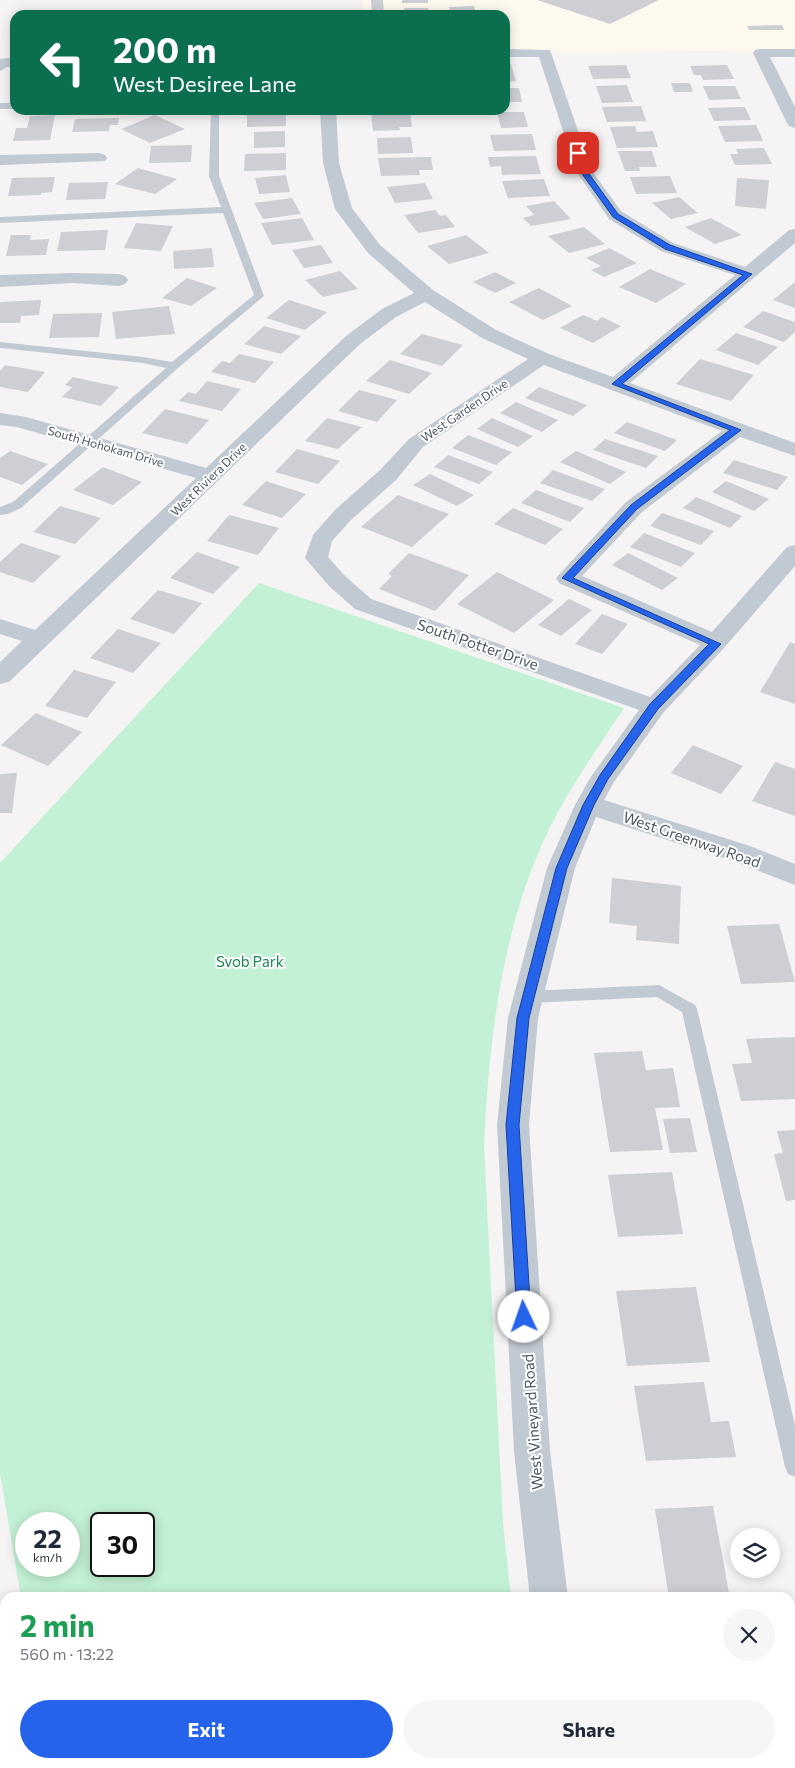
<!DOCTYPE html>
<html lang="en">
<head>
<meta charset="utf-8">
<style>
  body { margin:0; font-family:Commissioner,sans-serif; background:#f6f6f7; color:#1f2937; height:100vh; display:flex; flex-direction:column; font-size:19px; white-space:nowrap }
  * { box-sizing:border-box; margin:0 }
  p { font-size:16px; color:#747a83 }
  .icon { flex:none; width:28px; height:28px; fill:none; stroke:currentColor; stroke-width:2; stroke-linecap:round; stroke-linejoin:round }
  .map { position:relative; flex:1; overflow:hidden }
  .side { position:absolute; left:0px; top:1592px; width:795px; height:176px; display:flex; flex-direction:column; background:#fff; border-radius:15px 15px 0 0; box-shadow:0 2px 12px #0003 }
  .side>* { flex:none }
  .top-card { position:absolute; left:10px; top:10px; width:500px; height:105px; border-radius:15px; box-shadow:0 2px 12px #0003; background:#0b6e4f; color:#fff; overflow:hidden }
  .fabs { position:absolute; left:730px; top:1528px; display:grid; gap:10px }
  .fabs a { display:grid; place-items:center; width:50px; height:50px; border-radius:50%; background:#fff; box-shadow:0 2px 12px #0003; font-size:25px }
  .speed { position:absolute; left:15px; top:1512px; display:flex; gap:10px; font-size:25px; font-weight:700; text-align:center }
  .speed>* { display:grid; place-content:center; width:65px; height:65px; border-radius:50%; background:#fff; box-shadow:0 2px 12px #0003; line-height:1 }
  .speed small { font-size:12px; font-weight:400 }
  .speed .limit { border:2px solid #111; border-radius:8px; background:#fff; color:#111 }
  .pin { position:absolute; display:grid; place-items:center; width:42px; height:42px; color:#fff; margin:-21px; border-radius:10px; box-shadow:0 2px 8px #0006 }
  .me { position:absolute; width:55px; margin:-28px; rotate:357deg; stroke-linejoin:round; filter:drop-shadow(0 0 4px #0008) }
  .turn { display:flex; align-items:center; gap:18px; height:105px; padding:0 20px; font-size:22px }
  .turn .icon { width:65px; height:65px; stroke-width:2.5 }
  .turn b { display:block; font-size:35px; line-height:42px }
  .round { display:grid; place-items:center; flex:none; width:52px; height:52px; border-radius:26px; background:#f6f6f7 }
  .summary { display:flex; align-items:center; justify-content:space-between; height:85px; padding:0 20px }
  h1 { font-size:30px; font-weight:700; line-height:38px; color:#1e9e55 }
  .cta { display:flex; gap:10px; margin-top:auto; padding:10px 20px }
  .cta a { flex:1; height:58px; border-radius:30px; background:#2563eb; color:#fff; font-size:20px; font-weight:700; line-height:58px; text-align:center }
  .cta a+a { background:#f6f6f7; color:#1f2937 }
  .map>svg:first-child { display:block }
</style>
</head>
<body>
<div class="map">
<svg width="795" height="1768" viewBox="0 0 795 1768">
  <rect width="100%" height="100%" fill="#f5f3f3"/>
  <path fill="#fdf9ef" d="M 362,0 L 795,0 L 795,53 L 710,51 L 505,53 L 505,15 L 364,15 Z"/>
  <path fill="#c3f1d5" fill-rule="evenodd" d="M 259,583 L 624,708 C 599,746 572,784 551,825 C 502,924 489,1037 484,1146 L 503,1523 L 511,1597 L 21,1597 L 0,1473 L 0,863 ZM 26,1524 L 69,1524 L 69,1566 L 26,1566 ZM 101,1524 L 144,1524 L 144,1566 L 101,1566 Z
    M 49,1764 L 528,1764 L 529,1768 L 49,1768 Z"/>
  <path fill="#cdcfd5" d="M 371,0 L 383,0 L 384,15 L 372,15 Z
    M 402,0 L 428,0 L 428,3 L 402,3 Z
    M 537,0 L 659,0 L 610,24 Z
    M 474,6 L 476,15 L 451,15 L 449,7 Z
    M 404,8 L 428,8 L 430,15 L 405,15 Z
    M 782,25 L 784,30 L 749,30 L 747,26 Z
    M 505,64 L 511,64 L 516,81 L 505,82 Z
    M 626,65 L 631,78 L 593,79 L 588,66 Z
    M 727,65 L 734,79 L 703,80 L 701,75 L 694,75 L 690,66 Z
    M 671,83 L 690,83 L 693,92 L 674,92 Z
    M 627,85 L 633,102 L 602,103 L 596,86 Z
    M 703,86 L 735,86 L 741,99 L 709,100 Z
    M 505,88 L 519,88 L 522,102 L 505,102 Z
    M 641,106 L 646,121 L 607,122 L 602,107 Z
    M 745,107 L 751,120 L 714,121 L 708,108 Z
    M 286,111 L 286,126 L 247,127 L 247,112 Z
    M 410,112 L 412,127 L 399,127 L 400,130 L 373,131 L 371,113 Z
    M 497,112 L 524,112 L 528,127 L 501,128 Z
    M 55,115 L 50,140 L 13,141 L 16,128 L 27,128 L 30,116 Z
    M 155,115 L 185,129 L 150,143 L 121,129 Z
    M 119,118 L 118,125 L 110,125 L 109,131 L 72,132 L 75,119 Z
    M 756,125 L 763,141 L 725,142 L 718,126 Z
    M 635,126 L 637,132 L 653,131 L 658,147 L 617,148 L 610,127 Z
    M 285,131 L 285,147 L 254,148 L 254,132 Z
    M 532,134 L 536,150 L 494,151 L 490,135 Z
    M 411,137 L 413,153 L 378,154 L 377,138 Z
    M 192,145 L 191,162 L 149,163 L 151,146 Z
    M 764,148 L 772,164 L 735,165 L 730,154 L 738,154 L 736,149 Z
    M 618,151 L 652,151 L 657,167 L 639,167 L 640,171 L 625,171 Z
    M 286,153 L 286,170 L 244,171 L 245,154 Z
    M 536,156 L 541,174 L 502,175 L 501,166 L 490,167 L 488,157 Z
    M 431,157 L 433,170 L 419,170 L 420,175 L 381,176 L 378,158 Z
    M 138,168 L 177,179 L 155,194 L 115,184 Z
    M 286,175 L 290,192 L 259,194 L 255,178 Z
    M 670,176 L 677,193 L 636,194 L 630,177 Z
    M 55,177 L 52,192 L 41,193 L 41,195 L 8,196 L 12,178 Z
    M 737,178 L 769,180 L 766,209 L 735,206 Z
    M 544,179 L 550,196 L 508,198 L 502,181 Z
    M 108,182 L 105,199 L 66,200 L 69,183 Z
    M 425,183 L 433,199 L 395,203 L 387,187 Z
    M 679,197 L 698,213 L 671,219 L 652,203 Z
    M 292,198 L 301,214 L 263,219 L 254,203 Z
    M 554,201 L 571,219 L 531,226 L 523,218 L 534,215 L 526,206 Z
    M 435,210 L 440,216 L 446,215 L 455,227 L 418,233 L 404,215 Z
    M 302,218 L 314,240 L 272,245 L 261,223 Z
    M 711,218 L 742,235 L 715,244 L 685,227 Z
    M 136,223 L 173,226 L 161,251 L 124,248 Z
    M 584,227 L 605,244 L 569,253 L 548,236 Z
    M 108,230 L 105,250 L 57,251 L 61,232 Z
    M 11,235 L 31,235 L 30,240 L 49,239 L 46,255 L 6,256 Z
    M 466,235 L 489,253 L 449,264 L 427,246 Z
    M 321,245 L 333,263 L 304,268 L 292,250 Z
    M 212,248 L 214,267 L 174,269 L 173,251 Z
    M 609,248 L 637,263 L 604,277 L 591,270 L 601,266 L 586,258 Z
    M 650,269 L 686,284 L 656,303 L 619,287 Z
    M 340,271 L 358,289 L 323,297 L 305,280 Z
    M 495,272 L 516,283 L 495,293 L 473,282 Z
    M 187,278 L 217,288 L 191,306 L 162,298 Z
    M 795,282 L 795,308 L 773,300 Z
    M 539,288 L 572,306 L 543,320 L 509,302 Z
    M 41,300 L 39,315 L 21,316 L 20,323 L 0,323 L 0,302 Z
    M 289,300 L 327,312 L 305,330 L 266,318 Z
    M 169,306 L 175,334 L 116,339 L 112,312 Z
    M 763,311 L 795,322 L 795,332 L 784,342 L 743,327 Z
    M 102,313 L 99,337 L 49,338 L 53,314 Z
    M 583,315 L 597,321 L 602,317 L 621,326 L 593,343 L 560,328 Z
    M 264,326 L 301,336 L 281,354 L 244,344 Z
    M 736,333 L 778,347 L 758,365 L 716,350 Z
    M 422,334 L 463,345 L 442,366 L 400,354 Z
    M 239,354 L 274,362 L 255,383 L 211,372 L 222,361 L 230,363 Z
    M 700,359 L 754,375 L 731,401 L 676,384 Z
    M 390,360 L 432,373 L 409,394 L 366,381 Z
    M 5,365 L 45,372 L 28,392 L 0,387 L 0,371 Z
    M 73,377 L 119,387 L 101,406 L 62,397 L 72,387 L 65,385 Z
    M 207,381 L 241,389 L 222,411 L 179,401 L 188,392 L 196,394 Z
    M 539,387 L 587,405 L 573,416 L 525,398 Z
    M 359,390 L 397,400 L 377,422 L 338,411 Z
    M 516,402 L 558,420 L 542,432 L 500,413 Z
    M 165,409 L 209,420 L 187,444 L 142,433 Z
    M 327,418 L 362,427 L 338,449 L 305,441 Z
    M 492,418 L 533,436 L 518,447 L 477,429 Z
    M 627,422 L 677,440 L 665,451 L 614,433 Z
    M 468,435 L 512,452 L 496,465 L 452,448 Z
    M 605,439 L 658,456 L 646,468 L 593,450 Z
    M 297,449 L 340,461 L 318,484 L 275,472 Z
    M 10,451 L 48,464 L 22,485 L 0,477 L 0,458 Z
    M 576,451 L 626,472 L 610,484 L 560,462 Z
    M 448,455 L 493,472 L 479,484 L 434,467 Z
    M 734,460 L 788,477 L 777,490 L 723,473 Z
    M 103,467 L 142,482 L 113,505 L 73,490 Z
    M 553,470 L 605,489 L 592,501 L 540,483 Z
    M 430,474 L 474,495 L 457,506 L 413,485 Z
    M 266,481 L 306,494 L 282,518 L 242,505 Z
    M 726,481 L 769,499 L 754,511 L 712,492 Z
    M 536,490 L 584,508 L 570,522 L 521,503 Z
    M 398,495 L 449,514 L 412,547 L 361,527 Z
    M 696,497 L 742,516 L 730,528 L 683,508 Z
    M 60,506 L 101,518 L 75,544 L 33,532 Z
    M 513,508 L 563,529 L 545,545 L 494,524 Z
    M 662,513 L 714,531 L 701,545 L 650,526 Z
    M 229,515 L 279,528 L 258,555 L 207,541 Z
    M 644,533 L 695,553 L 681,567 L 630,547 Z
    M 21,543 L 61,556 L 33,583 L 0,572 L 0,562 Z
    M 197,552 L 240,567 L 213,594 L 170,578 Z
    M 409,553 L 469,575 L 435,611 L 379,589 L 392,576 L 388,574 Z
    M 628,553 L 678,578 L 662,590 L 612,565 Z
    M 497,572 L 554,600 L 514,633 L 457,604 Z
    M 158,590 L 202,603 L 174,634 L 130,619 Z
    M 569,599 L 592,610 L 561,636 L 538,625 Z
    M 602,614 L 628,624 L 602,654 L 575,644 Z
    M 118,629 L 161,643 L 133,673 L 90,658 Z
    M 790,642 L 795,644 L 795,704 L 760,692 Z
    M 74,670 L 116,682 L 87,718 L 45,706 Z
    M 36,713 L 82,732 L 48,766 L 1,745 Z
    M 693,745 L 743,766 L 721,794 L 671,773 Z
    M 775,762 L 795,769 L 795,816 L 752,801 Z
    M 17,773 L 12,813 L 0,813 L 0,774 Z
    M 612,878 L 681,886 L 679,944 L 636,940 L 637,926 L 609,923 Z
    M 779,924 L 795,982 L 741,984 L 727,926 Z
    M 795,1037 L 795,1099 L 741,1101 L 732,1064 L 752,1063 L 746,1039 Z
    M 642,1051 L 646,1070 L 673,1068 L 680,1107 L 655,1108 L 663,1150 L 610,1152 L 594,1053 Z
    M 690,1118 L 697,1152 L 670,1153 L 663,1119 Z
    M 795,1130 L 795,1200 L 786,1201 L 774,1154 L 783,1153 L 777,1131 Z
    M 672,1172 L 683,1234 L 618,1237 L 608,1175 Z
    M 696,1287 L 710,1362 L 627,1366 L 616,1291 Z
    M 704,1382 L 711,1422 L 729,1421 L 736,1457 L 646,1461 L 634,1386 Z
    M 713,1506 L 730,1598 L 669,1598 L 655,1509 Z"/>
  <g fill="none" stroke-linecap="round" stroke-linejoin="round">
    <path fill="#c1cad2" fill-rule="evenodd" d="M 0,103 L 15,103 L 15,109 L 0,109 Z
      M 211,110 L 219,110 L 219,176 L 264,296 L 178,368 L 21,508 L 8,514 L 0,515 L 0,507 L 13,502 L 166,368 L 143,363 L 0,348 L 0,342 L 143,357 L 172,362 L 254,295 L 223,213 L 0,223 L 0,217 L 221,207 L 209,176 Z
      M 659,985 L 695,1005 L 697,1009 L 795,1425 L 795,1477 L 788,1474 L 785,1467 L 682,1012 L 657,997 L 528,1003 L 522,1001 L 520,997 L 522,993 L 528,991 Z"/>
    <path fill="#c1cad2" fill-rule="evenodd" d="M 505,49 L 550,50 L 592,171 L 621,211 L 673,243 L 745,267 L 789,230 L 795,229 L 795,243 L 630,383 L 795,443 L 795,456 L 740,437 L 642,512 L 582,576 L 712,632 L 787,547 L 795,545 L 795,566 L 724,648 L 663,713 L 614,782 L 604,800 L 750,846 L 795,864 L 795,885 L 730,860 L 596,817 L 575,868 L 538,1018 L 529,1125 L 550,1451 L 568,1598 L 530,1598 L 514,1451 L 497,1125 L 508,1018 L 547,868 L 575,805 L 590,778 L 639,710 L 355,609 L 329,586 L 305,558 L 313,535 L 335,510 L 380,470 L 409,439 L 528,359 L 482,338 L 425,302 L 396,317 L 360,344 L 9,682 L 0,684 L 0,662 L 22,641 L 0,634 L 0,619 L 35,630 L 196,478 L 17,427 L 0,425 L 0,413 L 26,417 L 206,468 L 346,336 L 382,309 L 414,293 L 368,253 L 335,209 L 323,163 L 320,110 L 336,110 L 339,163 L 352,208 L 380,245 L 433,290 L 496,330 L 549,354 L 613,377 L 735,275 L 661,251 L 609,219 L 576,171 L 539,57 L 505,57 ZM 544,365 L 722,431 L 626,502 L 556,578 L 559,583 L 700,645 L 650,697 L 371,599 L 345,576 L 328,557 L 332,541 L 351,520 L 396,480 L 423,447 Z
      M 760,49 L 795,49 L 795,57 L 770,57 L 795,107 L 795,128 L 789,126 L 787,123 L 753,53 L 755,50 Z
      M 15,57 L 15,67 L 7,67 L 0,71 L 0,59 Z
      M 99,153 L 105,155 L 107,158 L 105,161 L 0,165 L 0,155 Z
      M 73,273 L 119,274 L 125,276 L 128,280 L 125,284 L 119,286 L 73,283 L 0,287 L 0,275 Z
      M 0,1689 L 5,1691 L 5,1764 L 28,1764 L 28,1768 L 0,1768 Z
      M 546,1764 L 586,1764 L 586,1768 L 546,1768 Z"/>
  </g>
  <path fill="#2563eb" stroke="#184099" d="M 578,151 L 581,153 L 587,171 L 618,214 L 670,245 L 752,274 L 622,384 L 741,430 L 637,509 L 573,578 L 721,644 L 658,709 L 608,779 L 594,805 L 567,868 L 529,1018 L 519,1125 L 531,1317 L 529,1321 L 524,1323 L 519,1321 L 517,1317 L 506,1125 L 517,1018 L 556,868 L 583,805 L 600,775 L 650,704 L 709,644 L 562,578 L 631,505 L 730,430 L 612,384 L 743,275 L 665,249 L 613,217 L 580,171 L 575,153 Z"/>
  <g text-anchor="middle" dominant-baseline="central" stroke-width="4" stroke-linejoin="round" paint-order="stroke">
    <g font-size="12" fill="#4a5661" stroke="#fff">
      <text transform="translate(464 410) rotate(-34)">West Garden Drive</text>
      <text transform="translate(106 446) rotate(16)">South Hohokam Drive</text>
      <text transform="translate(208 479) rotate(-44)">West Riviera Drive</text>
    </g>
    <g font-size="15" fill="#4a5661" stroke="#fff">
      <text transform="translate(478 644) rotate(19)">South Potter Drive</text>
      <text transform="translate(692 839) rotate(19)">West Greenway Road</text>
      <text transform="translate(532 1422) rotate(-94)">West Vineyard Road</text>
    </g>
    <g font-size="15" fill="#17864f" stroke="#fff">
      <text x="250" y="961">Svob Park</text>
    </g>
  </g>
</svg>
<div class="fabs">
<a><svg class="icon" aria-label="layers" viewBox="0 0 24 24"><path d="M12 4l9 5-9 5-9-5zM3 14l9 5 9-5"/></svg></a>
</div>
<div class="speed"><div>22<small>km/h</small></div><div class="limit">30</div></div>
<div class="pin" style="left:578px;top:153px;background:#d93025"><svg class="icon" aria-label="arrive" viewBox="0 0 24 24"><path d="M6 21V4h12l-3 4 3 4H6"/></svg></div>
<svg class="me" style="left:524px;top:1317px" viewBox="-20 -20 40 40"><circle r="19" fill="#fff"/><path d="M0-13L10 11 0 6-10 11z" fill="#2563eb"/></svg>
<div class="top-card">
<div class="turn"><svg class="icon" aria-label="left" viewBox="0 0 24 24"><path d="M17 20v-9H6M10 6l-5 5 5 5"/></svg><div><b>200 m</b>West Desiree Lane</div></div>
</div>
<section class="side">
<div class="summary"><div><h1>2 min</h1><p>560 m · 13:22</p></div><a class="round"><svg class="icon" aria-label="close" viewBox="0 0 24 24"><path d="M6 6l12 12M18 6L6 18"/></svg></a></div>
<div class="cta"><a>Exit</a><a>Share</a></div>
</section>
</div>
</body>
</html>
